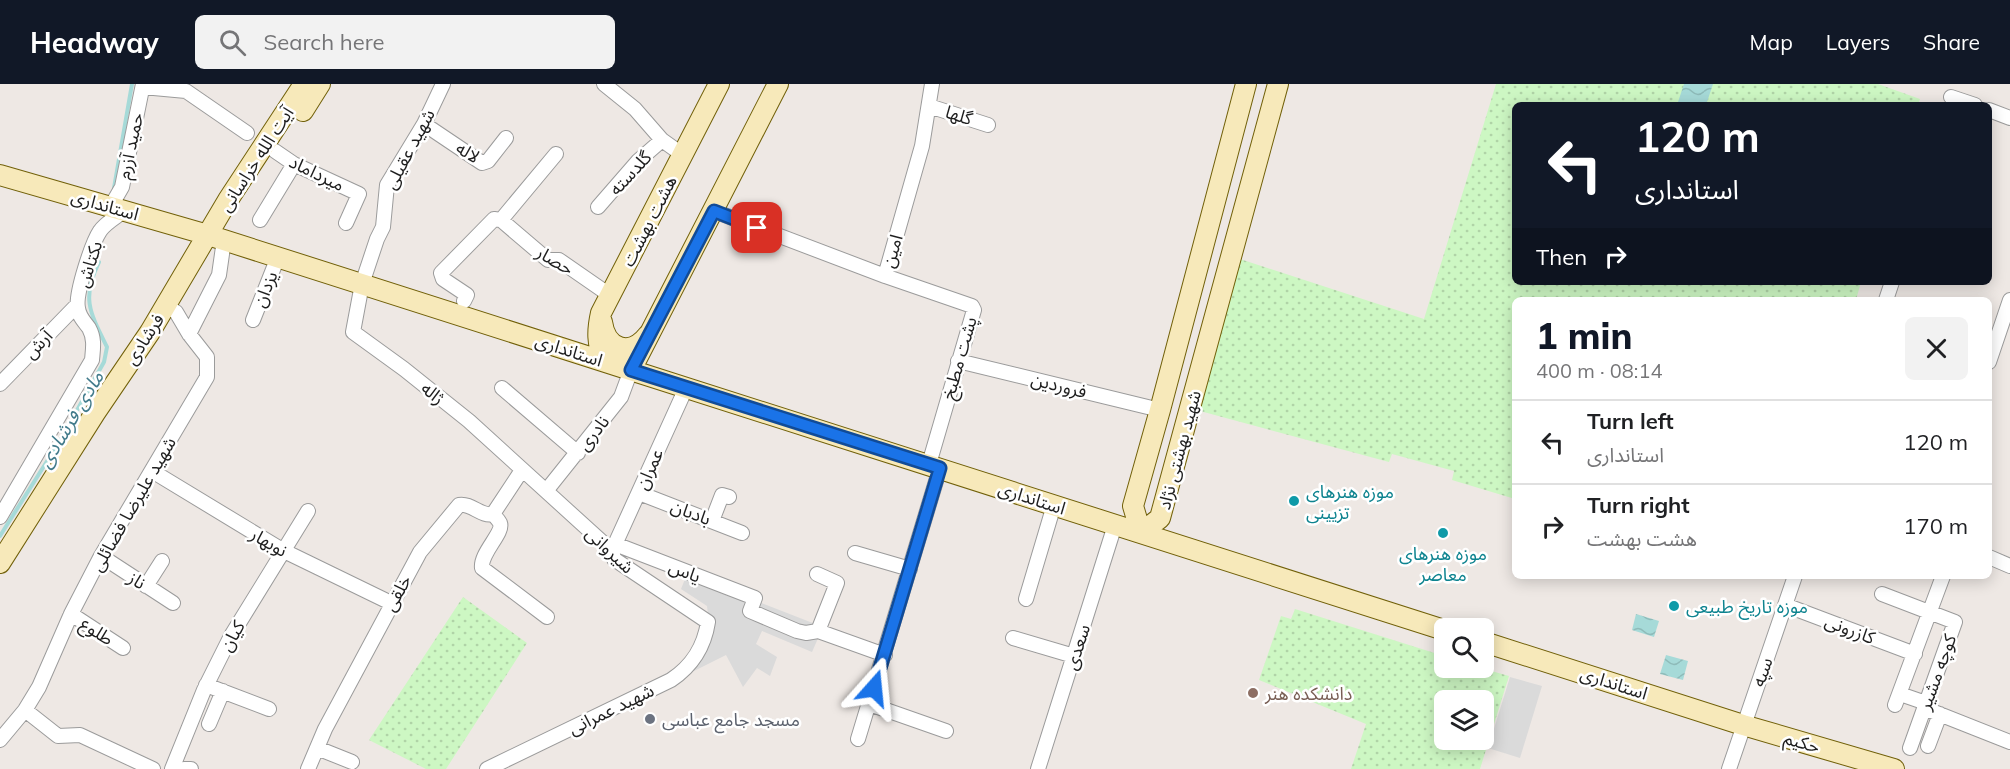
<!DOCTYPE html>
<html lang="en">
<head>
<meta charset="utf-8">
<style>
  body { margin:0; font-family:Mulish,"Noto Sans Arabic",sans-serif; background:#f2f2f2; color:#202124; height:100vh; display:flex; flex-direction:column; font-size:22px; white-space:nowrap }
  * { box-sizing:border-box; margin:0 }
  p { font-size:20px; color:#757577 }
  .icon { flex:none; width:33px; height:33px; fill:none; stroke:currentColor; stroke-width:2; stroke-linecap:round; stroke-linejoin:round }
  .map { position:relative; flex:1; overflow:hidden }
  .details { position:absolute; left:1512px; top:213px; width:480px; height:282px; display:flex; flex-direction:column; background:#fff; border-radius:9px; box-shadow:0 3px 15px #0003 }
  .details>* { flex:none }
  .banner { position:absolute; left:1512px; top:18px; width:480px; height:183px; border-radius:9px; box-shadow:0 3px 15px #0003; background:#111827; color:#fff; overflow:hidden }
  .buttons { position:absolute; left:1434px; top:534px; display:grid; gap:12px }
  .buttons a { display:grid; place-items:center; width:60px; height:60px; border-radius:9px; background:#fff; box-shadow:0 3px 15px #0003; font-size:30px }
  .pin { position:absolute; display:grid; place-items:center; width:51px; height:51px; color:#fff; margin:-26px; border-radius:12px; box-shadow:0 3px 9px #0006 }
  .me { position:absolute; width:66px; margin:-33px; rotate:18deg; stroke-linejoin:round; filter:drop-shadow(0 0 4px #0008) }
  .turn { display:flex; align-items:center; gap:21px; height:126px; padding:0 24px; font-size:27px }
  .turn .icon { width:78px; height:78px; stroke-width:2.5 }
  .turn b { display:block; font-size:42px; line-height:51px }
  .then { display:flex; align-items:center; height:57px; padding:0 24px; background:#0003; gap:12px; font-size:22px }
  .round { display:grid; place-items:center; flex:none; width:63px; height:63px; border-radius:9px; background:#f2f2f2 }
  .headline { display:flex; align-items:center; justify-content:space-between; height:102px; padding:0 24px }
  h1 { font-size:36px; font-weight:800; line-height:45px; color:#111827 }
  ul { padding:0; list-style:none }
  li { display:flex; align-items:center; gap:18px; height:84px; padding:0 24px; border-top:2px solid #e0e0e0 }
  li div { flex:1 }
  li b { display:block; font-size:22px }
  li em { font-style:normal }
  header { display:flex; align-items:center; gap:36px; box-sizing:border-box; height:84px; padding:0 30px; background:#111827; color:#fff }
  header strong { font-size:28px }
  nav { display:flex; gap:33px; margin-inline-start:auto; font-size:21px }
  .search { width:420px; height:54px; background:#f2f2f2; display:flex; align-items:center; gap:15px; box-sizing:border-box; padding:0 21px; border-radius:9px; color:#757577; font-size:22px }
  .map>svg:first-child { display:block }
</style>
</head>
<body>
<header>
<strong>Headway</strong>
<div class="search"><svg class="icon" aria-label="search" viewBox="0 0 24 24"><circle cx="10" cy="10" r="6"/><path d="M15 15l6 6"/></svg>Search here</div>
<nav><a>Map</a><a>Layers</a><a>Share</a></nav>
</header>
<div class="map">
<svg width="2010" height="685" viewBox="0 0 2010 685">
  <defs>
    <pattern id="park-dots" width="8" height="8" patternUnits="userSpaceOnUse" patternTransform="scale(1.5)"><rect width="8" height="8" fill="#cdf7c3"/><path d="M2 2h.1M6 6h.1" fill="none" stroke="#b0d3a7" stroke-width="1.8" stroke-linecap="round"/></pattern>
    <pattern id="water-waves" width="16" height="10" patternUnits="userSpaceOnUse" patternTransform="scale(1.5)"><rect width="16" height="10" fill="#a6dad8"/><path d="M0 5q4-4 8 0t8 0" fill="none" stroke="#8ebbb9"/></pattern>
  </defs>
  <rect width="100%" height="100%" fill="#eee8e4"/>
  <path fill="url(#park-dots)" fill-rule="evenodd" d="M 1496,0 L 1878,0 L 1920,15 L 1918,21 L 1515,21 L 1515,198 L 1861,198 L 1856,216 L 1515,216 L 1515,415 L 1452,396 L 1454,387 L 1392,370 L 1389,378 L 1200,327 L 1240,175 L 1424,235 Z
    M 463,513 L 527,559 L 446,685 L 426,685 L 369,656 Z
    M 1295,525 L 1444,572 L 1444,584 L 1481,584 L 1509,592 L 1480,685 L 1351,685 L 1366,640 L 1259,596 L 1281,532 L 1291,535 ZM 1444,616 L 1484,616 L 1484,656 L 1444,656 Z"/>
  <path fill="#dadada" d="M 687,490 L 823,543 L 812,568 L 762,547 L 756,560 L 777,573 L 770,592 L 757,584 L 743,603 L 726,571 L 684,592 L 710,547 L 707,522 L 681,505 Z
    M 1510,593 L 1542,602 L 1520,674 L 1488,664 Z"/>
  <path fill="url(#water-waves)" d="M 1684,0 L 1713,0 L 1706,21 L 1677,21 Z
    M 1636,530 L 1659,537 L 1654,553 L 1632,546 Z
    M 1666,571 L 1688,577 L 1683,596 L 1660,590 Z"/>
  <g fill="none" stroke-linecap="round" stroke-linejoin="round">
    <path stroke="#a6dad8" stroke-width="4" d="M 114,104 L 132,0
      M 0,452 L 61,355 L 104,278 L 107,263 C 90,229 81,214 99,178"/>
    <defs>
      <path id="street" d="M 443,0 L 424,40 L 387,101 L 383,143 L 377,155 L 362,200 L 353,248 L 404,285 L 469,337 L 612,467 L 614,475 L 708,538 C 704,564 692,582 671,596 L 487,685
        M 604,0 L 635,25 L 662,56 L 683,71
        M 143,3 L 186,7 L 247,49
        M 1951,13 L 1975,21
        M 929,22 L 988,41
        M 1989,26 L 2010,34
        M 424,40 L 482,79 L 488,77 L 506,54
        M 275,67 L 294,80 L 359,110 L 346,139
        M 111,122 L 122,103 L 143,0
        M 598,123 L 638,77 L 662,56
        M 714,127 L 885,192 L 972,222 L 974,226 L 929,380
        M 260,136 L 294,80
        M 501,136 L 556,70
        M 885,192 L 922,62 L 932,0
        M 1886,216 L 1892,198
        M 464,217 L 467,211 L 443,195 L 441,189 L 494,135 L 501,136 L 548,176 L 559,176 L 611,212
        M 253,236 L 278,173
        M 189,250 L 219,191 L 224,156
        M 958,277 L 1160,326
        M 1989,278 L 2010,216
        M 0,300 L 77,221
        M 502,304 L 578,369
        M 152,387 L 284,467 L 391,519
        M 546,407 L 621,313 L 631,286
        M 639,409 L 742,449
        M 493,430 C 495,433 498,435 500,439 C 504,449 480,469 482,484 L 547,533
        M 0,433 L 92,276 C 93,265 95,255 89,244 C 84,237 79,233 78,224 C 75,210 92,159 100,147 C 105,139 118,132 125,126
        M 712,437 L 722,411 L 729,413
        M 615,460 L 755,514 L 750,527 L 797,547 L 806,549 L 818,547 L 885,571
        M 612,467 L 686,304
        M 855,469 L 910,485
        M 101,472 L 173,519
        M 1989,473 L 2010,482
        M 817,490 L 837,499 L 818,547
        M 146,502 L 162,477
        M 1882,510 L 1955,538 L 1910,664
        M 1026,515 L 1054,421
        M 1785,521 L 1915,570
        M 71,530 L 123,564
        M 1013,554 L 1074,572
        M 206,601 L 269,625
        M 1900,610 L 1926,619 L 1929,626 L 2010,658
        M 869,620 L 946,647
        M 1895,621 L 1943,492
        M 25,626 L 58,652 L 80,651 L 153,685
        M 209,640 L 223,607
        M 858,655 L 940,384
        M 0,656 L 25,626 L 39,603 L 71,530 L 101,472 L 207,293 L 207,273 L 189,250 L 176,228 L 166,222
        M 1928,662 L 1940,630
        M 317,664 L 352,678
        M 172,685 L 204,606 L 231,552 L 308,427
        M 184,685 L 191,685
        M 308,685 L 325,645 L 420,468 L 459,421 C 472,419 481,433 493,430 L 522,386
        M 1038,685 L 1115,441
        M 1729,685 L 1795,492"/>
      <path id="secondary" d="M 1246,0 L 1160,326 L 1133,422 L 1141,449 L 1160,434 L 1278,0
        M 303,27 L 320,0
        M 0,91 L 208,151 L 1444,546
        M 602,238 C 606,265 630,274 648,251
        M 604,277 C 597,259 597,247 601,229 L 719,0
        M 631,286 L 778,0
        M 0,479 L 95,329 L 150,248 L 228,116 L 304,0
        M 1484,558 L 1743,641 L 1894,685"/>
    </defs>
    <use href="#street" stroke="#9b9b9b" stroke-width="16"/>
    <use href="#secondary" stroke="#716009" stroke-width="22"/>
    <use href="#street" stroke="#fff" stroke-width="14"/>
    <use href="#secondary" stroke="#f7e9ba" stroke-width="20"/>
  </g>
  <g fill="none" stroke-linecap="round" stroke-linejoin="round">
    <defs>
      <path id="route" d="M 757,144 L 714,127 L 631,286 L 940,384 L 874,604"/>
    </defs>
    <use href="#route" stroke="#114b97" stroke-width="15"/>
    <use href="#route" stroke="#1a73e8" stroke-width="10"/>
  </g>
  <g fill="#0f9aa8" stroke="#fff" stroke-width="2">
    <circle cx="1294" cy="417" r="6"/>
    <circle cx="1443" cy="449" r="6"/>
    <circle cx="1674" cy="522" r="6"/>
  </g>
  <circle fill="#8d6e63" stroke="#fff" stroke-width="2" cx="1253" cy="609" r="6"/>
  <circle fill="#6b7280" stroke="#fff" stroke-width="2" cx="650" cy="635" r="6"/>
  <g text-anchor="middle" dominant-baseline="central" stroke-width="5" stroke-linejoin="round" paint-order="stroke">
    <g font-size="18" fill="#1e1e1e" stroke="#fff">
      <text transform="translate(959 31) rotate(18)">گلها</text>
      <text transform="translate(130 62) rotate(-78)">حمید آزرم</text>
      <text transform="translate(409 65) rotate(-62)">شهید عقیلی</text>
      <text transform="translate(468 68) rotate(31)">لاله</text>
      <text transform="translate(256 75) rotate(-57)">آیت الله خراسانی</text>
      <text transform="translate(317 89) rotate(26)">میرداماد</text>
      <text transform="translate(630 89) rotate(-47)">گلدسته</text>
      <text transform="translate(105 121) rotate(16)">استانداری</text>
      <text transform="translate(649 137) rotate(-63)">هشت بهشت</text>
      <text transform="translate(892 167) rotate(-74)">امین</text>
      <text transform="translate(555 176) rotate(30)">حصار</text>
      <text transform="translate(89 180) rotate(-72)">بکتاش</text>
      <text transform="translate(265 205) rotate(-68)">یزدان</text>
      <text transform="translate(144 255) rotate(-57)">فرشادی</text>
      <text transform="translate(38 260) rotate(-46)">آرش</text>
      <text transform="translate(569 266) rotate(18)">استانداری</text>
      <text transform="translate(959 274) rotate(-74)">پشت مطبخ</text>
      <text transform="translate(1059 301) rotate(14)">فروردین</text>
      <text transform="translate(433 309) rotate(39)">ژاله</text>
      <text transform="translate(593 349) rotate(-52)">نادری</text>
      <text transform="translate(1179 366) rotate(-75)">شهید بهشتی نژاد</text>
      <text transform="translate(649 385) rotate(-66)">عمران</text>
      <text transform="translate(1032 414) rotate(18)">استانداری</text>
      <text transform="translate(133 420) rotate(-60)">شهید علیرضا فضائلی</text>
      <text transform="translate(691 428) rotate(21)">بادبان</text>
      <text transform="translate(269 458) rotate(30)">نوبهار</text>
      <text transform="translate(610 466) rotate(43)">شیروانی</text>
      <text transform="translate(685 487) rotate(21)">یاس</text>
      <text transform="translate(137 496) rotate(33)">ناز</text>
      <text transform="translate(397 509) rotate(-61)">خلقی</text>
      <text transform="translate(1850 545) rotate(21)">کازرونی</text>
      <text transform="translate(97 547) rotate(33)">طلوع</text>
      <text transform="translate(232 552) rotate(-61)">کیان</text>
      <text transform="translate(1077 563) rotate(-72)">سعدی</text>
      <text transform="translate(1762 588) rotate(-71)">سپه</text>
      <text transform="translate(1937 588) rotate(-70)">كوچه مشير</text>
      <text transform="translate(1614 599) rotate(18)">استانداری</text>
      <text transform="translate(611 625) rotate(-26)">شهید عمرانی</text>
      <text transform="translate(1802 658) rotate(16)">حکیم</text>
    </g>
    <g font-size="18" fill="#0d838f" stroke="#fff" text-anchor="start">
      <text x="1306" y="407">موزه هنرهای<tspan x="1306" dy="21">تزیینی</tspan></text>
      <text x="1443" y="469" text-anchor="middle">موزه هنرهای<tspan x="1443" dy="21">معاصر</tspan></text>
      <text x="1686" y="522">موزه تاریخ طبیعی</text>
    </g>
    <g font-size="18" fill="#785e54" stroke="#fff" text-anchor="start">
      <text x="1265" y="609">دانشکده هنر</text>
    </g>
    <g font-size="18" fill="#5b616d" stroke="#fff" text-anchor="start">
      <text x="662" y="635">مسجد جامع عباسی</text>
    </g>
    <g font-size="20" font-style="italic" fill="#427b8b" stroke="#fff">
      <text transform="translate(70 335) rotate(-59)">مادی فرشادی</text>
    </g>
  </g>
</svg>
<div class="buttons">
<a><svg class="icon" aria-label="search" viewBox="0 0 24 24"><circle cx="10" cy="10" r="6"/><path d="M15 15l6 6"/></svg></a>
<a><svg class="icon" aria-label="layers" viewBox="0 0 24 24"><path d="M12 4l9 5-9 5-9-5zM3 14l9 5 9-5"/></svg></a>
</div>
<div class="pin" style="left:757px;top:144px;background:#d93025"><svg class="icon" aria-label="arrive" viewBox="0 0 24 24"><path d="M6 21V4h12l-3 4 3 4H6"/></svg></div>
<svg class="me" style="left:874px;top:604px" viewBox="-20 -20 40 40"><path d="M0-17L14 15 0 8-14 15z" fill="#1a73e8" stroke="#fff" stroke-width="4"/></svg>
<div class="banner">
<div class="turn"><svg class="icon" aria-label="left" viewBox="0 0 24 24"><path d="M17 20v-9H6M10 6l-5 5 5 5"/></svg><div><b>120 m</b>استانداری</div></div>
<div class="then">Then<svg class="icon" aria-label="right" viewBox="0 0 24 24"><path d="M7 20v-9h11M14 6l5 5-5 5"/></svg></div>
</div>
<section class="details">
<div class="headline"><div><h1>1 min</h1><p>400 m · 08:14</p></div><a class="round"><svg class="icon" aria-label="close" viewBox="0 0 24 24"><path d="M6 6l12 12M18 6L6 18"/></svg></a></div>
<ul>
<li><svg class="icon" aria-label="left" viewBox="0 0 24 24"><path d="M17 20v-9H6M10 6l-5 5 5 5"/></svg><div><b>Turn left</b><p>استانداری</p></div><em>120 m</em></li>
<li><svg class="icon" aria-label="right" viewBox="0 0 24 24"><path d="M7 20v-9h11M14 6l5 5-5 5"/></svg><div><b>Turn right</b><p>هشت بهشت</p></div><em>170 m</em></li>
</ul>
</section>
</div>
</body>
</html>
